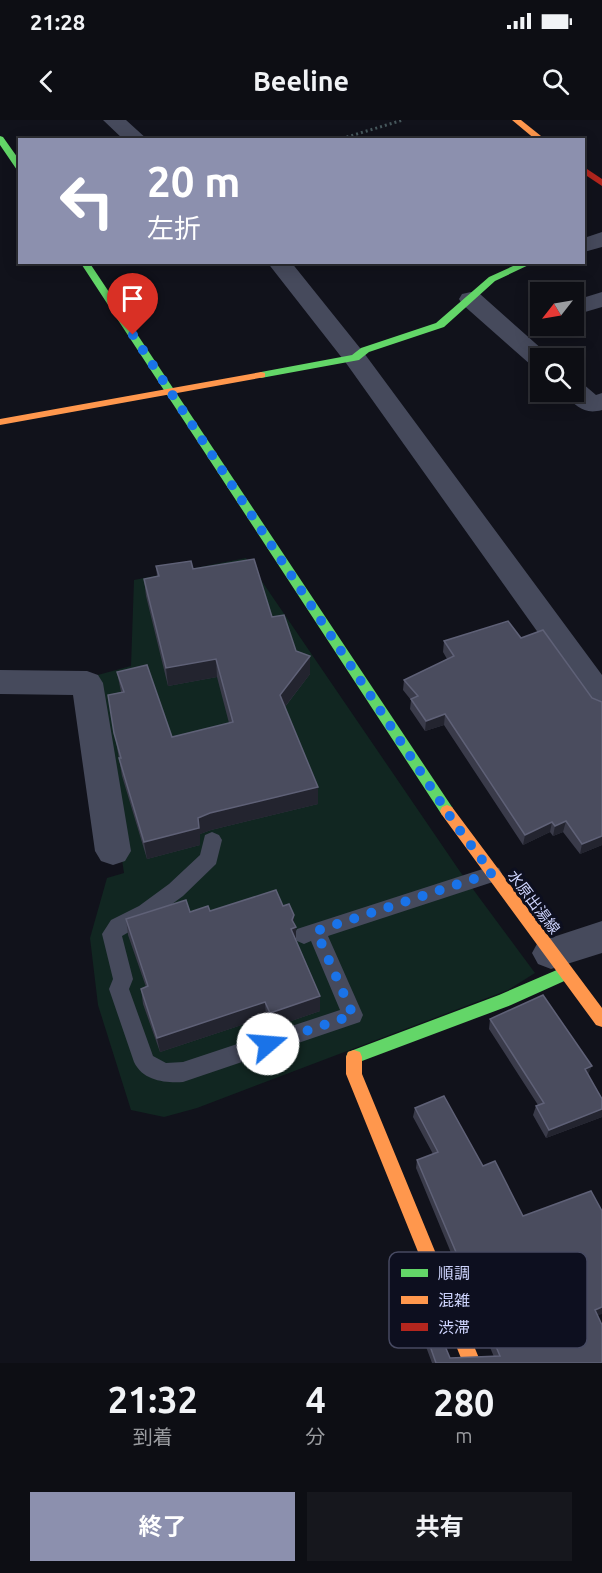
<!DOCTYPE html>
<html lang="ja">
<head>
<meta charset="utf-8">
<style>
  body { margin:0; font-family:Ubuntu,"Noto Sans JP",sans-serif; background:#16171d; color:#f1f3f6; height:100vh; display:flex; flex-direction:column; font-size:22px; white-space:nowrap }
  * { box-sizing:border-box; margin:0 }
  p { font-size:20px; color:#9a9ca0 }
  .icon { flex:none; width:33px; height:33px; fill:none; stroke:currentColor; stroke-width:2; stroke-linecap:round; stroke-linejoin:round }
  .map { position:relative; height:1243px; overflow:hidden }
  .sheet { display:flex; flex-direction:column; background:#0d0e14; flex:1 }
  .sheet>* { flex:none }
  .hud { position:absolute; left:18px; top:18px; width:567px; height:126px; border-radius:0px; box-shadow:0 3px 15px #0003,0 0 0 2px #2d2e34; background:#8c90ae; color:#fff; overflow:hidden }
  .needle { width:39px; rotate:239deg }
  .buttons { position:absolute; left:530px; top:162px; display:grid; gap:12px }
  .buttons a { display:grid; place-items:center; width:54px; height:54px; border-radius:0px; background:#0d0e14; box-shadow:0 3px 15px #0003,0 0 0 2px #2d2e34; font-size:30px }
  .pin { position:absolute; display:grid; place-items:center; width:51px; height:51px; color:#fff; margin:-62px -26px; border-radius:50% 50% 50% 0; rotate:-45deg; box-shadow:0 0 6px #0007 }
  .pin .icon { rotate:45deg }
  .me { position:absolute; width:66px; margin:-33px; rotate:72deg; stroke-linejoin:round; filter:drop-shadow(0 0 4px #0008) }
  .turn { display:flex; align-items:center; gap:21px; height:126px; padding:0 30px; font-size:27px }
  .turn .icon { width:78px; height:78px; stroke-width:2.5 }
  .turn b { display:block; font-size:42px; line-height:51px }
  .eta { display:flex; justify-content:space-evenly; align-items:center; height:102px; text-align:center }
  .eta b { font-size:36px; font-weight:700; line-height:42px }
  .cta { display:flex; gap:12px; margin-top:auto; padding:12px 30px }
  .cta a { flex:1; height:69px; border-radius:0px; background:#8c90ae; color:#fff; font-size:24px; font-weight:700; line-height:69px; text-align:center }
  .cta a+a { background:#16171d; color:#f1f3f6 }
  .status { display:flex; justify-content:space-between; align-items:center; height:42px; padding:0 30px; background:#0d0e14; direction:ltr }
  .status svg { height:16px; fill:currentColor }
  header { display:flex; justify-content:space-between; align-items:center; height:78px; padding:0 30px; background:#0d0e14; font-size:27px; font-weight:700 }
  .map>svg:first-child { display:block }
</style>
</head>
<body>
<div class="status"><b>21:28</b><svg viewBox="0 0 49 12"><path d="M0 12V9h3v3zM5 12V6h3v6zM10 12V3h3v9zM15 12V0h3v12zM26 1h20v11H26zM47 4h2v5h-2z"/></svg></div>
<header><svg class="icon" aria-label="back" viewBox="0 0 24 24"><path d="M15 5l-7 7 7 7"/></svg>Beeline<svg class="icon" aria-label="search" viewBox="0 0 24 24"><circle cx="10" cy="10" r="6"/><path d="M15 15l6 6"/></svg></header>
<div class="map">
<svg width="602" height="1243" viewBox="0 0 602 1243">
  <rect width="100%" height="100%" fill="#11121b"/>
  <path fill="#112621" d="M 246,438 L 461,753 L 535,853 L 508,870 L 197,988 L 164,997 L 131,990 L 98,885 L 90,818 L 107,758 L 124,753 L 94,556 L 131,546 L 134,460 Z"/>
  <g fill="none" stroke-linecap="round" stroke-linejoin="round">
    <path stroke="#46575c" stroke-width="3" stroke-dasharray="2 3" stroke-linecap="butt" d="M 337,20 L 403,0"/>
    <path fill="#464a5c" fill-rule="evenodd" d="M 212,712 L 219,715 L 222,720 L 216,744 L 183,776 L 153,798 L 122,816 L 133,859 L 129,869 L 153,936 L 166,943 L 183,942 L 340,890 L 311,821 L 304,824 L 297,821 L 294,815 L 297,809 L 492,746 L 499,748 L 502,754 L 499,760 L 328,816 L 363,895 L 360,902 L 183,962 C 165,963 143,961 134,942 L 109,869 L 113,859 L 102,814 L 111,800 L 139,786 L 169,764 L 200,735 L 205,715 Z"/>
    <path fill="#464a5c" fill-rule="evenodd" d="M 103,0 L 126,0 L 148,20 L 124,20 Z
      M 602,112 L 602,127 L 584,132 L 584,118 Z
      M 267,142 L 291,142 L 364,233 L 602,555 L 602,591 L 591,587 L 346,243 Z
      M 471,172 L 480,174 L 552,238 L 540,238 L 540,248 L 531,245 L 462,184 L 459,179 L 462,174 Z
      M 602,172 L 602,187 L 585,192 L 576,190 L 573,185 L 576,180 Z
      M 573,261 L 582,263 L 596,275 L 602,273 L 602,290 C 584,295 577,286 564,275 L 562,272 L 573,272 Z
      M 0,550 L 87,551 L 98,555 L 103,563 L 131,731 L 125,741 L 113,745 L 101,741 L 95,731 L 73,575 L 0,574 Z
      M 602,801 L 602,833 L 551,849 L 538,844 L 532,833 L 538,822 Z"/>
    <path fill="#63d668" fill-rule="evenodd" d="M 0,16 L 3,17 L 20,41 L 20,51 L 17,50 L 0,25 Z
      M 80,142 L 89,142 L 452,687 L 454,691 L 452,695 L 442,695 Z
      M 522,142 L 535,142 L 495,161 L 444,207 L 369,232 L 359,240 L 261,258 L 256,255 L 261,252 L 352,235 L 361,228 L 436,203 L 489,157 Z
      M 566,846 L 571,848 L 574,853 L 571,858 L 511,885 L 354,944 L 348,942 L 346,937 L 348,932 L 499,875 Z"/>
    <path fill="#ff974d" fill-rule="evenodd" d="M 512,0 L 521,0 L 546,20 L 536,20 Z
      M 261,252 L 265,253 L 265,257 L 0,305 L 0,299 Z
      M 447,685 L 452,687 L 602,888 L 602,907 L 596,905 L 442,695 L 440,691 L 442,687 Z
      M 354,930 L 360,932 L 362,937 L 362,954 L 481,1243 L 463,1243 L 346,954 L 346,937 L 348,932 Z"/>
    <path fill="#b3261e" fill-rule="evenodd" d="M 584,47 L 602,59 L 602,66 L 584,54 Z"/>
  </g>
  <path fill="#3a3b4a" d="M 156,446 L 193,449 L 272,497 L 296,531 L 310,554 L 285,587 L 318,684 L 211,710 L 200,714 L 200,725 L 147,739 L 122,656 L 108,575 L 121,572 L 117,552 L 172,617 L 229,603 L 217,557 L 168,566 L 146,476 L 144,459 L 157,456 Z
    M 444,521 L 602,725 L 580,734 L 563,712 L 553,716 L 550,712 L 523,725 L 444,605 L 425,611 L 410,589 L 411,580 L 403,570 L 404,560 L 447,539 L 443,532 Z
    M 283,786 L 296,820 L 320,876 L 320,891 L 271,908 L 266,897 L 160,932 L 143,884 L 141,869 L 146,867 L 128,815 L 126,799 L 190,792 Z
    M 490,899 L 588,955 L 602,979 L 602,997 L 546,1018 L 533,995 L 536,986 L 538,985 L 489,909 Z
    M 415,988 L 483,1046 L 523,1096 L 597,1195 L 602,1243 L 432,1243 L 415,1197 L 417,1189 L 450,1238 L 494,1237 L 416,1048 L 417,1040 L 433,1034 L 413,997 Z"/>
  <path fill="#23242f" d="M 310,536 L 310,554 L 280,593 L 280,575 Z
    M 216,539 L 217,557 L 168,566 L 166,548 Z
    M 445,594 L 444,605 L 425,611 L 426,601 Z
    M 318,667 L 318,684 L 211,710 L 200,714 L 200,725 L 147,739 L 144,722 L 198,698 L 210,693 Z
    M 566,701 L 563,712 L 553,716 L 555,706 Z
    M 552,702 L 550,712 L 523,725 L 525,715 Z
    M 602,716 L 602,725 L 580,734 L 582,724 Z
    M 294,795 L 294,808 L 296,807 L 296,823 L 291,809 L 292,800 Z
    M 320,876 L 320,891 L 271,908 L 270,893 Z
    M 265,882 L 266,897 L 160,932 L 157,918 Z
    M 592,946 L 588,955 L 585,949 Z
    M 602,989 L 602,997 L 546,1018 L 549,1010 Z
    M 602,1187 L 602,1194 L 591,1198 L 595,1190 Z"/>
  <path fill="#4a4c5e" stroke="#5f6177" stroke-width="1.5" d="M 254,439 L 272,497 L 284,495 L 296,531 L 310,536 L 280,575 L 318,667 L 210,693 L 198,698 L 199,708 L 144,722 L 119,638 L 121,638 L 114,613 L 108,575 L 124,572 L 117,552 L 147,545 L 172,617 L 233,602 L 216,539 L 166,548 L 144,459 L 159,456 L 156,446 L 191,441 L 193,449 Z
    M 508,501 L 521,518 L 543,510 L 592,578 L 602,582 L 602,716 L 582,724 L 566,701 L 555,706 L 552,702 L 525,715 L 445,594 L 426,601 L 411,579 L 418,576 L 404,560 L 454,536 L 444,521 Z
    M 276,770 L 283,786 L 289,784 L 294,795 L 292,800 L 296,807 L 291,809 L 320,876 L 270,893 L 265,882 L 157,918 L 141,869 L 148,866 L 126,799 L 186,780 L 190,792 L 208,786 L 210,791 Z
    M 543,875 L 592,946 L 585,949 L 602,979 L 602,989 L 549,1010 L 536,986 L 544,983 L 490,899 Z
    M 444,976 L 483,1046 L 495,1041 L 523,1096 L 591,1071 L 602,1091 L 602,1187 L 595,1190 L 602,1205 L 602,1243 L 436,1243 L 417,1189 L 428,1185 L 450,1238 L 500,1236 L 417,1040 L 438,1032 L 415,988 Z"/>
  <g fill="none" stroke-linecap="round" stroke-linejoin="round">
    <path stroke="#1a73e8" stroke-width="10" stroke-dasharray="0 18" d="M 133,215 L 455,704 L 492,753 L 316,811 L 353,895 L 268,924"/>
  </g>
  <g text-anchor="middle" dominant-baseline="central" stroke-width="6" stroke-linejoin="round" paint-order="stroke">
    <g font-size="15" fill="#ced4fd" stroke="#0d0f1f">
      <text transform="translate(534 782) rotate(53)">水原出湯線</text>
    </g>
  </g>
  <rect x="389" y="1132" width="198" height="96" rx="9" fill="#0d0f1f" stroke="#474a62" stroke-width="1.5"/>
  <rect x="401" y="1149" width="27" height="8" fill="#63d668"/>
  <rect x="401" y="1176" width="27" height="8" fill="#ff974d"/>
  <rect x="401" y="1203" width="27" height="8" fill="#b3261e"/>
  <g font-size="16" fill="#ced4fd">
    <text x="438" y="1159">順調</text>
    <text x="438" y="1186">混雑</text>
    <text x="438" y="1213">渋滞</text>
  </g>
</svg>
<div class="buttons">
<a><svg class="needle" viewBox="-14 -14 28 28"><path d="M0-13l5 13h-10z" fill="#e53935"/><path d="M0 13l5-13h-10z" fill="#9a9ca0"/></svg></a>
<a><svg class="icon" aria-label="search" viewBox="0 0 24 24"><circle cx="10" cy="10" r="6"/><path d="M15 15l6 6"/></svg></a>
</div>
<div class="pin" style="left:133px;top:215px;background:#d93025"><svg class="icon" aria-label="arrive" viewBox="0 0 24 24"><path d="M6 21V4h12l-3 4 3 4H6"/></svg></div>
<svg class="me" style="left:268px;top:924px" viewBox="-20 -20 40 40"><circle r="19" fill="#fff"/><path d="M0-13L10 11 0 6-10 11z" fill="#1a73e8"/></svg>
<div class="hud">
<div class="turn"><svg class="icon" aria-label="left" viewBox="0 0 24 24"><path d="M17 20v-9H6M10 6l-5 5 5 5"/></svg><div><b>20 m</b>左折</div></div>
</div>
</div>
<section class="sheet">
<div class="eta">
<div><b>21:32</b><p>到着</p></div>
<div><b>4</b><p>分</p></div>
<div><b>280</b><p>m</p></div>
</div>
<div class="cta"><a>終了</a><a>共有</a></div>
</section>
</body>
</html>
